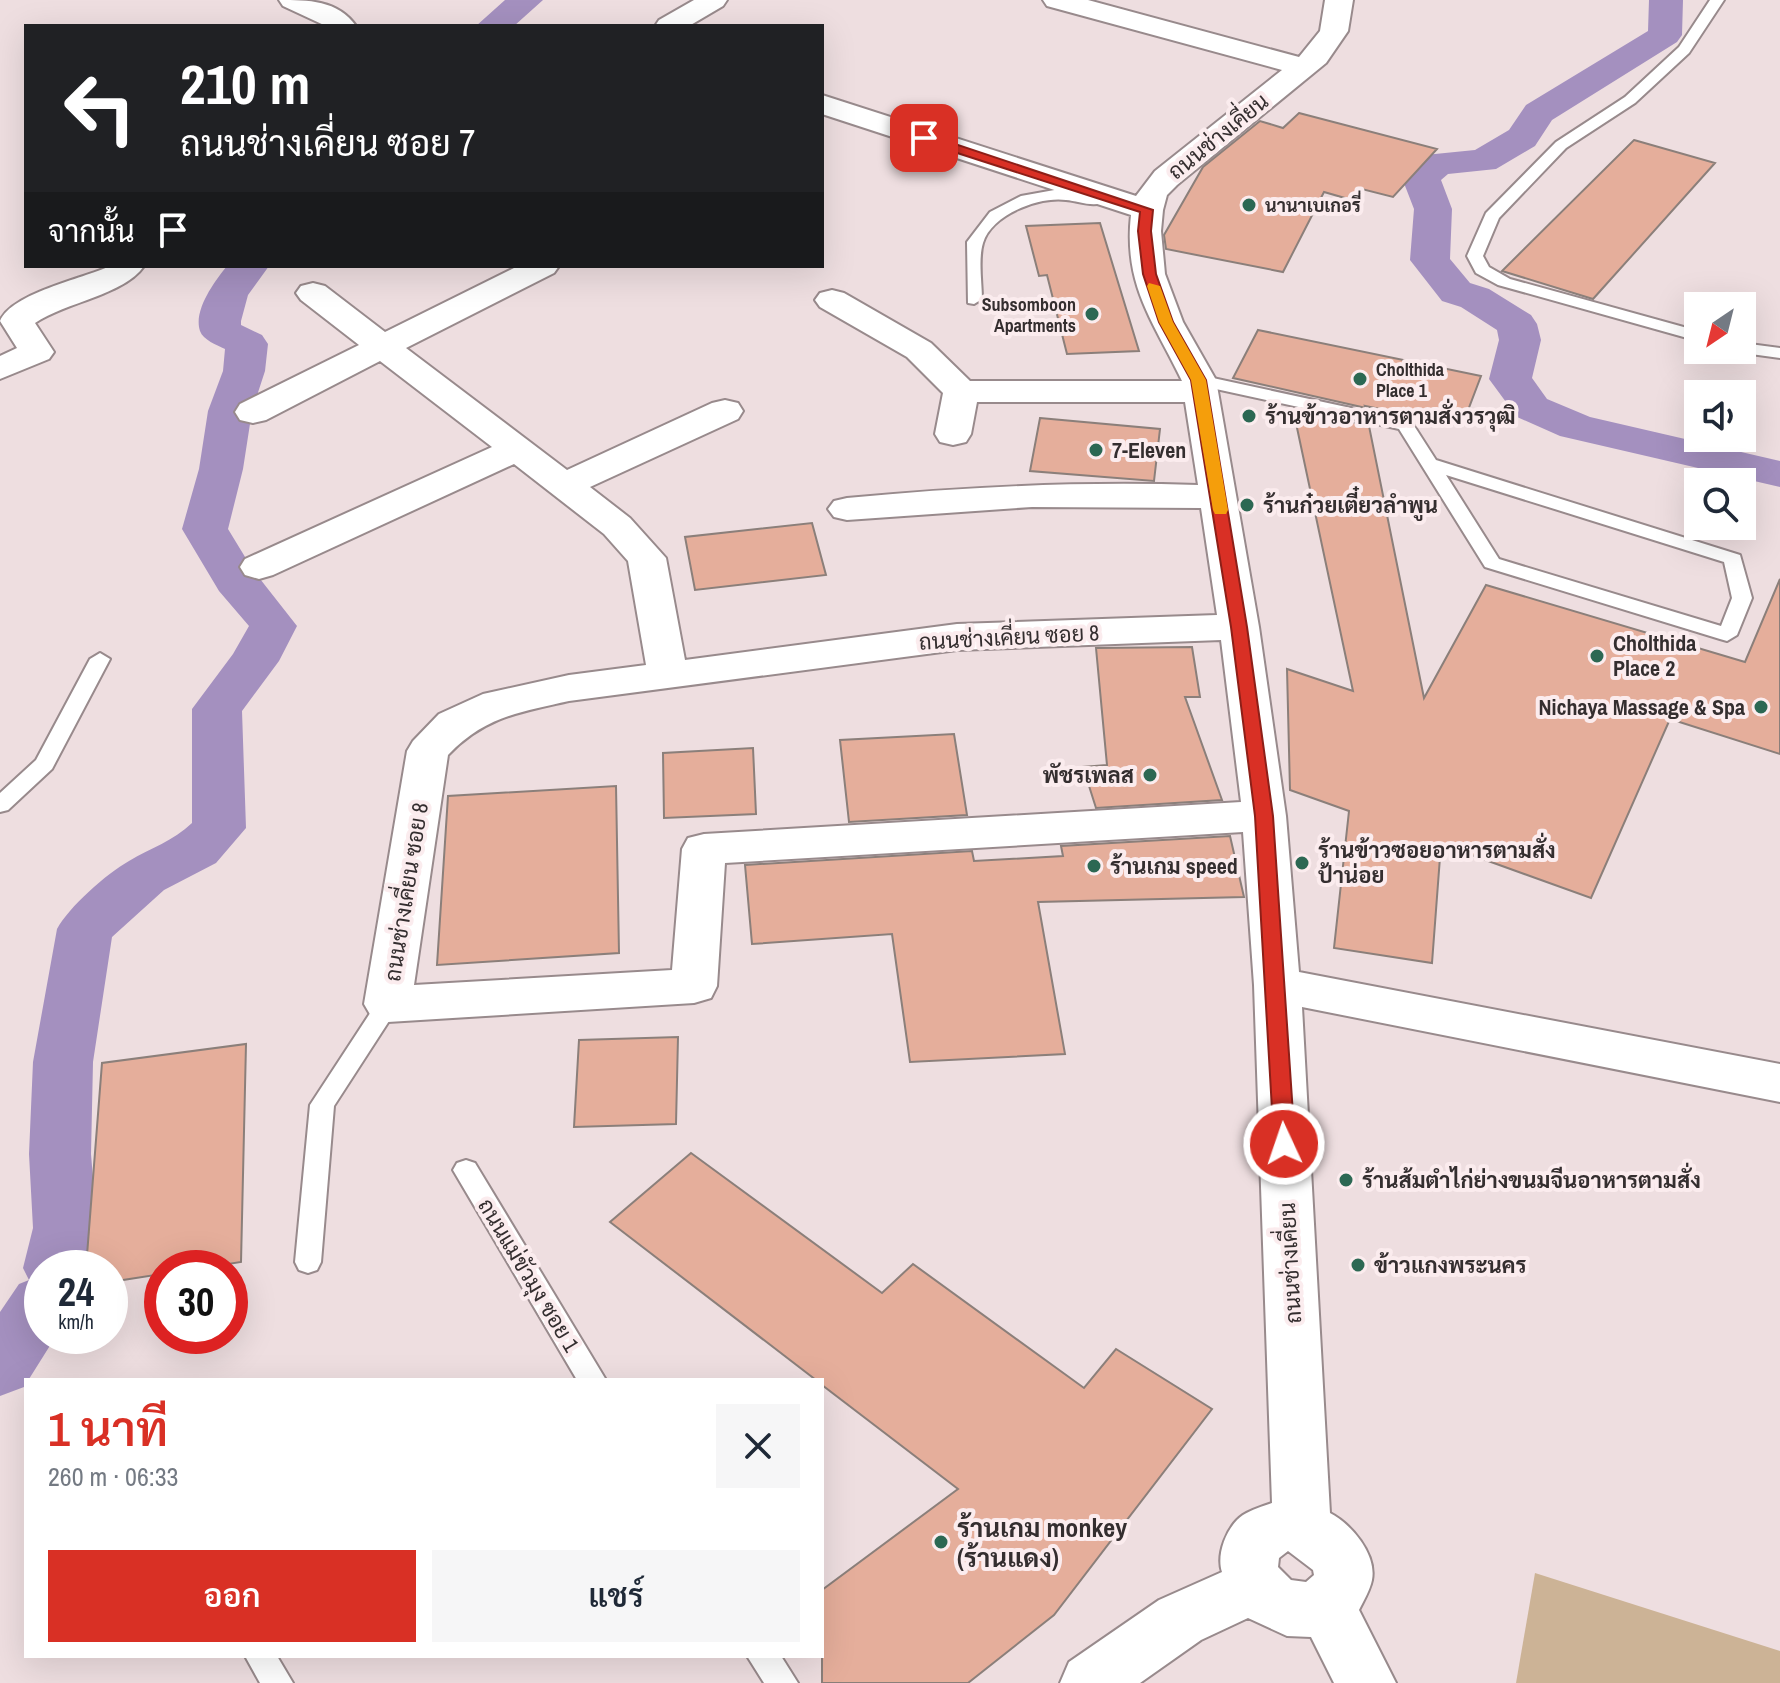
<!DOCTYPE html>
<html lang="th">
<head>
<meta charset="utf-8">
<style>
  body { margin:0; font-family:"Archivo Narrow",Sarabun,sans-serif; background:#f6f6f7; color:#1f2937; height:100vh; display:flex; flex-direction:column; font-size:30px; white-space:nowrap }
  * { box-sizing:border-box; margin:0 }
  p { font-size:26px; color:#747a83 }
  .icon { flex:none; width:44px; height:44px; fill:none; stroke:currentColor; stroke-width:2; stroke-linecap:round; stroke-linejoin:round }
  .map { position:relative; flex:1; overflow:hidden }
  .sheet { position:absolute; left:24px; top:1378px; width:800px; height:280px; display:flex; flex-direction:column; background:#fff; border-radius:0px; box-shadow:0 8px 32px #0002 }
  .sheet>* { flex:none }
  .guide { position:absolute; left:24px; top:24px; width:800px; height:244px; border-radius:0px; box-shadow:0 8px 32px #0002; background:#202124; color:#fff; overflow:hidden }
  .needle { width:52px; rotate:215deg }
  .fabs { position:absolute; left:1684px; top:292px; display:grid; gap:16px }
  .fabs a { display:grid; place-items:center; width:72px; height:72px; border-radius:0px; background:#fff; box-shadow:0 8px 32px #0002; font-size:40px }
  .speed { position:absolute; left:24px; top:1250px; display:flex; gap:16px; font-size:40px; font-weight:700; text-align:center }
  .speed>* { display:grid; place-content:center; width:104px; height:104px; border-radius:50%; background:#fff; box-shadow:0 8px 32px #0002; line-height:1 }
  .speed small { font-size:20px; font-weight:400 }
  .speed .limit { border:12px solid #d22; background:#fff; color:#111 }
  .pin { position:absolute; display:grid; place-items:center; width:68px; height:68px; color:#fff; margin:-34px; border-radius:16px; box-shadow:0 4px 12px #0006 }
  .me { position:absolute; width:88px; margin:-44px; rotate:357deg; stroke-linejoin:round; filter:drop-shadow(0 0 6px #0008) }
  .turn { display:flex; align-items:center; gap:28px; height:168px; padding:0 24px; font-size:36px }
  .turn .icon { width:104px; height:104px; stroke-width:2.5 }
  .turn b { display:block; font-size:56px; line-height:68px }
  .then { display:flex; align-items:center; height:76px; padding:0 24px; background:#0003; gap:16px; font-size:30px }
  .round { display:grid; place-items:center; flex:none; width:84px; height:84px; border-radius:0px; background:#f6f6f7 }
  .overview { display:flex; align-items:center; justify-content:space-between; height:136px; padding:0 24px }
  h1 { font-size:48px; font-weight:600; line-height:60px; color:#d93025 }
  .action { display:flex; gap:16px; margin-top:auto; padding:16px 24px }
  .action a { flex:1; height:92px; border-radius:0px; background:#d93025; color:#fff; font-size:32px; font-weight:600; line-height:92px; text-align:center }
  .action a+a { background:#f6f6f7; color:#1f2937 }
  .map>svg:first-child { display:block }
</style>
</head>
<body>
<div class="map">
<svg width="1780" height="1683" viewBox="0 0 1780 1683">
  <rect width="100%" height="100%" fill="#eedee0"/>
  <path fill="#ccb396" d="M 1535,1573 L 1780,1651 L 1780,1683 L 1516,1683 Z"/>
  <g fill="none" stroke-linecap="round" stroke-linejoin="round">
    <path fill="#a490bf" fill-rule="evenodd" d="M 505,0 L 543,0 L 514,26 L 476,26 Z
      M 1649,0 L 1683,0 L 1682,35 L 1677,42 L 1552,120 L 1535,146 L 1496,169 L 1448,174 L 1441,180 L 1452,209 L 1450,259 L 1470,283 L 1489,289 L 1531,315 L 1537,324 L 1541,340 L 1532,378 L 1547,399 L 1590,417 L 1780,461 L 1780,487 L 1560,436 L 1517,417 L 1489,379 L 1499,340 L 1497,330 L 1461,307 L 1442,301 L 1410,260 L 1414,209 L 1402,178 L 1425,155 L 1475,150 L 1509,130 L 1526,105 L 1648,31 Z
      M 227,266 L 269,266 L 248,295 L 241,321 L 241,325 L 262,335 L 268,344 L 265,371 L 252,411 L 243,469 L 228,529 L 253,570 L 297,626 L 279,661 L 242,711 L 246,828 L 216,863 L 164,890 L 112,937 L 93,1062 L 91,1154 L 97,1228 L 87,1268 L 42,1268 L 42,1336 L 56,1336 L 24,1387 L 0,1396 L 0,1312 L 19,1284 L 29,1280 L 23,1268 L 33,1228 L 29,1154 L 33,1062 L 57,929 C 69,907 106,874 129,861 C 151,848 173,841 192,823 L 192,709 L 233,654 L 249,626 L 219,591 L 182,529 L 199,469 L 208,411 L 223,371 L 225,349 C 217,345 203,340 200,331 C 193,310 215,281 227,266 Z"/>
  </g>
  <path fill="#e5ae9b" stroke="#8b7f7a" stroke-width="2" d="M 1299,113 L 1437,149 L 1393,197 L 1362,189 L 1352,200 L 1324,192 L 1283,272 L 1166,249 L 1164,235 L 1203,167 L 1260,121 L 1283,128 Z
    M 1634,140 L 1715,163 L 1593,299 L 1502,271 Z
    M 1100,223 L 1139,351 L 1067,354 L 1047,275 L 1039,276 L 1026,226 Z
    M 1258,330 L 1481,376 L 1462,426 L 1365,406 L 1366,408 L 1233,378 Z
    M 1293,409 L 1369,426 L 1424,698 L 1486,585 L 1745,662 L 1780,579 L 1780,754 L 1670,719 L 1591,898 L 1441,844 L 1432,963 L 1334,948 L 1349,811 L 1290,790 L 1287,669 L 1353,691 Z
    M 1040,418 L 1160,429 L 1154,481 L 1030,471 Z
    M 812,523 L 826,575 L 695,590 L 685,537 Z
    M 1192,647 L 1200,697 L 1185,697 L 1222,800 L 1096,808 L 1083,767 L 1107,765 L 1096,648 Z
    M 954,734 L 967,815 L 849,822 L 840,740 Z
    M 753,748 L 756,814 L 664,818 L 663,753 Z
    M 616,786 L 619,953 L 437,965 L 448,796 Z
    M 1230,836 L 1244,897 L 1038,902 L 1065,1054 L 910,1062 L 892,934 L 752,944 L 745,865 L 972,851 L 974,861 L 1063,856 L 1061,846 Z
    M 678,1037 L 676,1124 L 574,1127 L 579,1040 Z
    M 246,1044 L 241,1262 L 203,1268 L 162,1268 L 162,1274 L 110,1282 L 110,1268 L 86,1268 L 102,1063 Z
    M 691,1153 L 882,1293 L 913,1264 L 1084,1388 L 1116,1349 L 1212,1409 L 1054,1615 L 968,1683 L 822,1683 L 822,1590 L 958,1489 L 822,1385 L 822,1380 L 816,1380 L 610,1222 Z"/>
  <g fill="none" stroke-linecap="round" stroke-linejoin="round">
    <defs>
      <path id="service" d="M 1710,0 L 1724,0 L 1689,53 L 1635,103 L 1566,148 L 1499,218 L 1483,256 L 1489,267 L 1510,279 L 1698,331 L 1698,341 L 1498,285 L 1476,273 L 1467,256 L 1486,213 L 1556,142 L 1625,97 L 1679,47 Z
        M 1060,189 L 1099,195 L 1107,200 C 1097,209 1078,201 1066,200 C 1039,196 991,215 983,243 C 978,259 982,283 982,299 L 974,304 L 968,303 L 967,242 L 990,212 L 1021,196 Z
        M 1742,343 L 1780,348 L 1780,358 L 1736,352 L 1742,350 Z
        M 1199,375 L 1411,421 L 1436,460 L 1740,555 L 1752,598 L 1737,635 L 1727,641 L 1720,639 L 1485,567 L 1399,429 L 1193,384 L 1190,380 L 1193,376 ZM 1446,475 L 1724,562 L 1732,598 L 1721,626 L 1499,559 Z
        M 100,653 L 110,659 L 52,769 L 8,810 L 0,812 L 0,793 L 36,760 L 90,659 Z
        M 388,995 L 396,998 L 400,1004 L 334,1106 L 321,1262 L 317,1270 L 308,1273 L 299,1270 L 295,1262 L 310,1105 L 380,998 Z
        M 466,1160 L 475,1163 L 606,1380 L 577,1380 L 453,1170 L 457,1163 Z
        M 245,1656 L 277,1656 L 293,1683 L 260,1683 Z
        M 747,1656 L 781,1656 L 798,1683 L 764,1683 Z"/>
      <path id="minor" d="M 279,0 C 308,0 338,0 356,26 L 326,26 L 283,6 Z
        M 694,0 L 727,0 L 723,6 L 689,26 L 655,26 L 659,20 Z
        M 1043,0 L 1088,0 L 1299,57 L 1320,31 L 1325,0 L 1353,0 L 1348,31 L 1326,63 L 1177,185 L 1167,195 L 1163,210 L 1161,231 L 1165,274 L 1183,322 L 1216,380 L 1259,627 L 1286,816 L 1299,972 L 1780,1064 L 1780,1102 L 1302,1007 L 1330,1513 C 1351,1524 1377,1554 1372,1580 C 1370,1590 1364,1600 1359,1610 L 1396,1683 L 1334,1683 L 1311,1637 L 1287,1636 L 1248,1618 L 1201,1640 L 1140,1683 L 1060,1683 L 1069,1662 L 1159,1600 L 1222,1572 C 1216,1554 1227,1526 1243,1515 C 1251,1510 1263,1506 1272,1503 L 1254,985 L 1243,832 L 725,863 L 717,986 L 711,998 L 694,1003 L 388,1022 L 371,1016 L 364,1004 L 407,751 L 413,741 L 439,714 L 483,694 L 569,675 L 646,665 L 628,561 L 604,534 L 514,464 L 273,575 L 259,579 L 245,575 L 240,567 L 245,559 L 492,447 L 380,361 L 266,420 L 253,423 L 240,420 L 235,412 L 240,404 L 359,345 L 301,300 L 296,293 L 301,286 L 313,283 L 325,286 L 385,332 L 518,266 L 559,266 L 554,273 L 406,348 L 567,470 L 712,403 L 725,400 L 738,403 L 743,411 L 738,419 L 590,487 L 630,518 L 666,558 L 685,660 L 957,624 L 1217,615 L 1201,508 L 1032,507 L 847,520 L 834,517 L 828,509 L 834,501 L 847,498 C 964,487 1080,481 1198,485 L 1185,402 L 977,402 L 971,434 L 966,442 L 953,445 L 940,442 L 935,434 L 943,393 L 907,357 L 820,307 L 815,300 L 820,293 L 832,290 L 844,293 L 931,343 L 970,381 L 1182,381 C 1154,322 1123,286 1131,215 L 822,114 L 822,95 L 1136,196 L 1155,171 L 1282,70 L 1047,6 ZM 1221,640 L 1241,802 L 704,834 L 688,838 L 682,849 L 672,970 L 414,985 L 448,755 C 484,717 520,712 569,701 L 957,650 ZM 1288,1551 L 1313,1570 L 1314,1575 L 1306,1582 L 1291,1580 L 1278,1567 L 1279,1558 Z
        M 110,266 L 144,266 C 124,295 66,302 35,323 L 54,352 L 49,359 L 0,379 L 0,356 L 17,348 L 0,321 C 12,293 82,279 110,266 Z"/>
    </defs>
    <use href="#service" stroke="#988a8c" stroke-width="4"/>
    <use href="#minor" stroke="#988a8c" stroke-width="4"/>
    <use href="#service" fill="#fff" fill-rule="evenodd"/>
    <use href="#minor" fill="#fff" fill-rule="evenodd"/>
  </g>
  <path fill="#d93025" stroke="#8d1f18" stroke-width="2" d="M 920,135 L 928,135 L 1153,210 L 1151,231 L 1156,274 L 1173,322 L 1206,380 L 1247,627 L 1273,816 L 1295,1144 L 1292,1150 L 1277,1150 L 1274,1144 L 1255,816 L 1231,627 L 1191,380 L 1159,322 L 1143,274 L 1138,231 L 1140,212 L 920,141 Z"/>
  <path fill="#f59e0b" d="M 1149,283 L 1160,286 L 1173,322 L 1206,380 L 1228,510 L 1226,514 L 1215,514 L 1213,510 L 1191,380 L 1159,322 L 1147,286 Z"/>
  <g fill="#2c6853" stroke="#fbecee" stroke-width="3">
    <circle cx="1249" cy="205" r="8"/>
    <circle cx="1092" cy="314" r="8"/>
    <circle cx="1360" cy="379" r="8"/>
    <circle cx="1249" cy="416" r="8"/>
    <circle cx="1096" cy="450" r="8"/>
    <circle cx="1247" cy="505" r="8"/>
    <circle cx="1597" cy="656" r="8"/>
    <circle cx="1761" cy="707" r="8"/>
    <circle cx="1150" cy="775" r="8"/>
    <circle cx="1302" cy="863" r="8"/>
    <circle cx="1094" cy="866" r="8"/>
    <circle cx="1346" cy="1180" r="8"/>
    <circle cx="1358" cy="1265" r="8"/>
    <circle cx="941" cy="1542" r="8"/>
  </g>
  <g text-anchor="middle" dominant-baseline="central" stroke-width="8" stroke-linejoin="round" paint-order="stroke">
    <g font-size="18" font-weight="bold" fill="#342e2f" stroke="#fbecee" text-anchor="start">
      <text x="1265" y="205">นานาเบเกอรี่</text>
      <text x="1076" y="304" text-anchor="end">Subsomboon<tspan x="1076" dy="21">Apartments</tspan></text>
      <text x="1376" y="369">Cholthida<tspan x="1376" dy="21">Place 1</tspan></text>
    </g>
    <g font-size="22" fill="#342e2f" stroke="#fbecee">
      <text transform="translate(1218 136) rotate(-39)">ถนนช่างเคี่ยน</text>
      <text transform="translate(1009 637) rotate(-3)">ถนนช่างเคี่ยน ซอย 8</text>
      <text transform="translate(406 892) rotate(-81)">ถนนช่างเคี่ยน ซอย 8</text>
      <text transform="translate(1290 1263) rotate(-93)">ถนนช่างเคี่ยน</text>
      <text transform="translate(529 1275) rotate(59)">ถนนแม่ขัวมุง ซอย 1</text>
    </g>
    <g font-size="22" font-weight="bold" fill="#342e2f" stroke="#fbecee" text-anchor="start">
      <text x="1265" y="416">ร้านข้าวอาหารตามสั่งวรวุฒิ</text>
      <text x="1112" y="450">7-Eleven</text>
      <text x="1263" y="505">ร้านก๋วยเตี๋ยวลำพูน</text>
      <text x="1613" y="643">Cholthida<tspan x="1613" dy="25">Place 2</tspan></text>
      <text x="1745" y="707" text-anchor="end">Nichaya Massage &amp; Spa</text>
      <text x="1134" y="775" text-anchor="end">พัชรเพลส</text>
      <text x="1318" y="850">ร้านข้าวซอยอาหารตามสั่ง<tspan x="1318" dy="25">ป้าน่อย</tspan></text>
      <text x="1110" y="866">ร้านเกม speed</text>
      <text x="1362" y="1180">ร้านส้มตำไก่ย่างขนมจีนอาหารตามสั่ง</text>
      <text x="1374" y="1265">ข้าวแกงพระนคร</text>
    </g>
    <g font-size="26" font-weight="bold" fill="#342e2f" stroke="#fbecee" text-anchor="start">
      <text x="957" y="1527">ร้านเกม monkey<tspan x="957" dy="30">(ร้านแดง)</tspan></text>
    </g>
  </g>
</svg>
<div class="fabs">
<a><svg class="needle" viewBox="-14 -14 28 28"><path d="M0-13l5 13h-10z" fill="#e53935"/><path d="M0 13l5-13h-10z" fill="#747a83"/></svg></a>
<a><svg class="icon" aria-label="sound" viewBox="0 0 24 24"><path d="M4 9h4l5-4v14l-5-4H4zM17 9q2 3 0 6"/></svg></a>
<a><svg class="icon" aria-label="search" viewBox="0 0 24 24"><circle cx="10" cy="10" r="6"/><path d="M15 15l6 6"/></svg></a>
</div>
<div class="speed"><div>24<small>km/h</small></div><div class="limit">30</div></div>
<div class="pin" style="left:924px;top:138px;background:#d93025"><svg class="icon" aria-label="arrive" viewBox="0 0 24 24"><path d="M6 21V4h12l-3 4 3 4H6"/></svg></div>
<svg class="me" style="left:1284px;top:1144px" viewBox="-20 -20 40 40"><circle r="17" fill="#d93025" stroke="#fff" stroke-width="3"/><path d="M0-11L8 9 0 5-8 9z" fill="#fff"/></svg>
<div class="guide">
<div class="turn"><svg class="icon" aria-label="left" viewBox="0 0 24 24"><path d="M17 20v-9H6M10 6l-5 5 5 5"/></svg><div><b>210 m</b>ถนนช่างเคี่ยน ซอย 7</div></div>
<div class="then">จากนั้น<svg class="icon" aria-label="arrive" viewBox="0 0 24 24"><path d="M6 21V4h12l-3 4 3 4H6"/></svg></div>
</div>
<section class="sheet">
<div class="overview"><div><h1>1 นาที</h1><p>260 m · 06:33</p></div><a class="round"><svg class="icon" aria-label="close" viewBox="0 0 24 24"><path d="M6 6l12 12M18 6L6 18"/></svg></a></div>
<div class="action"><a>ออก</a><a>แชร์</a></div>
</section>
</div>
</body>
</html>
